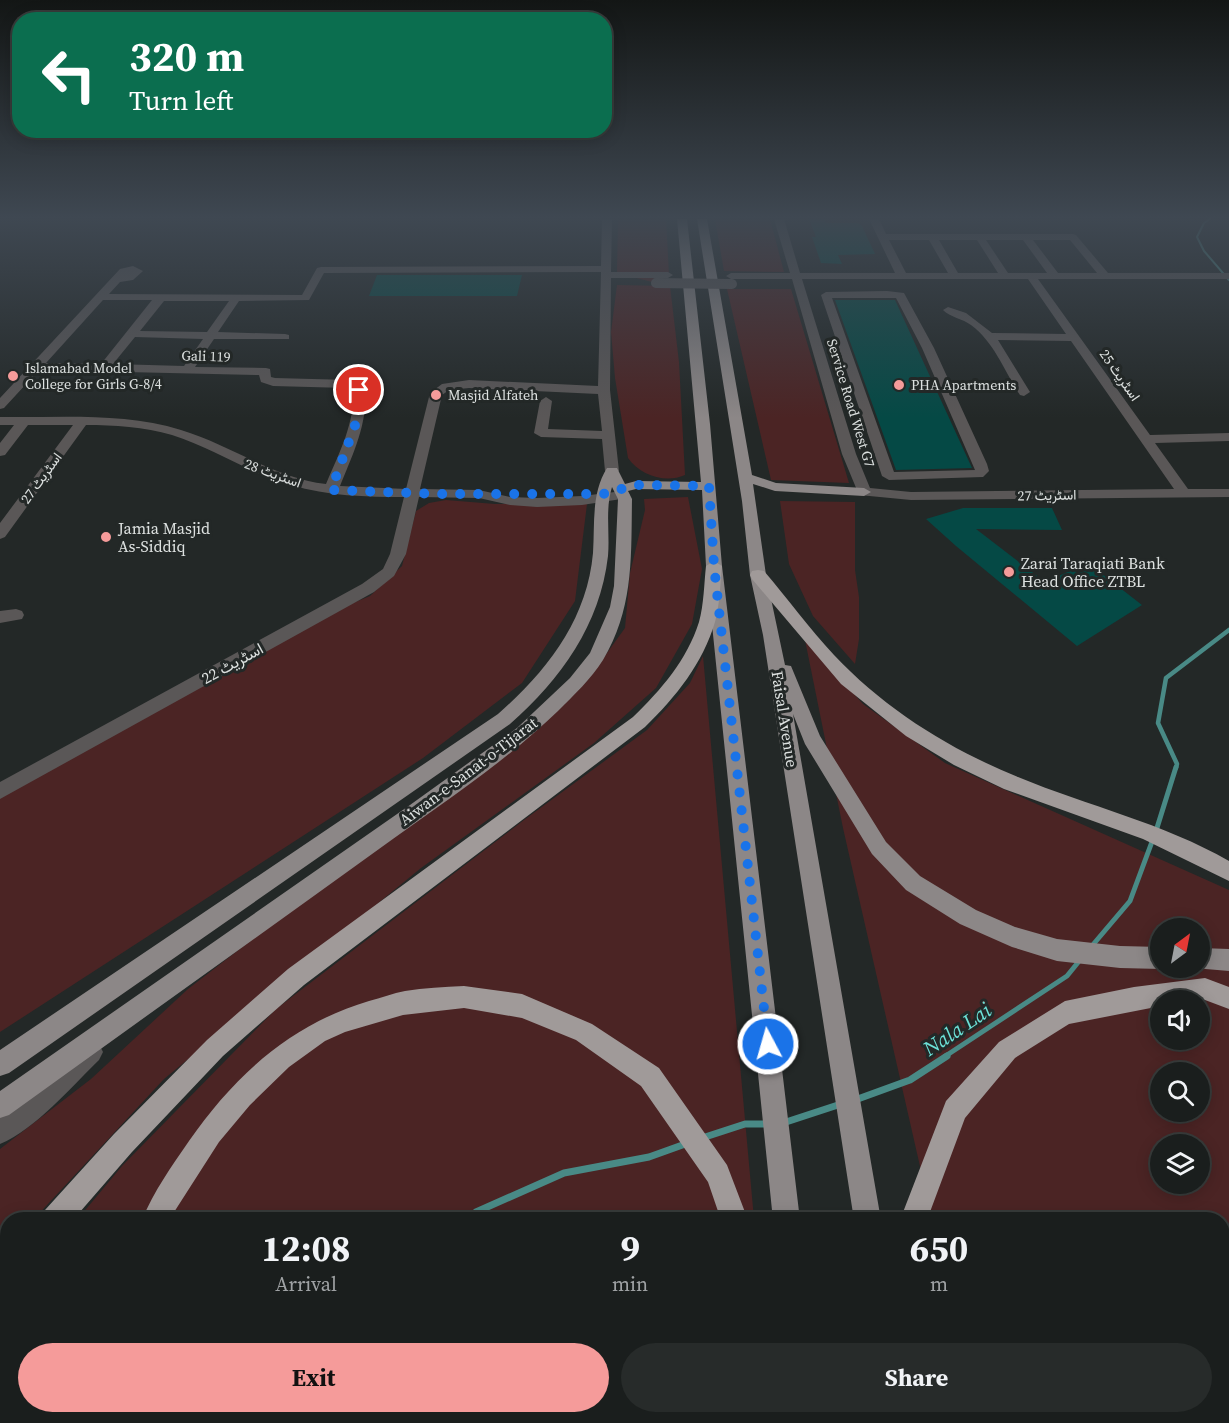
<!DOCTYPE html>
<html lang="en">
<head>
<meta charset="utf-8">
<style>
  body { margin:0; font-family:"Source Serif 4",Vazirmatn,serif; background:#272b2a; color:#f1f3f6; height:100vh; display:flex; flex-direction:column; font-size:22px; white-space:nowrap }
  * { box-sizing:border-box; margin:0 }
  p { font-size:20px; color:#9fa2a4 }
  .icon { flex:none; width:33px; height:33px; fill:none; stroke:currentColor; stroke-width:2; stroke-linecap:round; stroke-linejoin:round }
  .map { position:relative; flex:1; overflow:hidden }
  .details { position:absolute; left:0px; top:1212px; width:1230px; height:212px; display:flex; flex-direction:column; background:#1a1e1d; border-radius:24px 24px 0 0; box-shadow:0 3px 15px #0003,0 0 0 2px #383c3b }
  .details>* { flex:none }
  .banner { position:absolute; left:12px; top:12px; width:600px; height:126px; border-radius:24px; box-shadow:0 3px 15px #0003,0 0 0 2px #383c3b; background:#0b6e4f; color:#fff; overflow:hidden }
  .needle { width:39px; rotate:32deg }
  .tools { position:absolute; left:1150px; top:918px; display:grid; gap:12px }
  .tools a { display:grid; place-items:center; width:60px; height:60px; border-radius:50%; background:#1a1e1d; box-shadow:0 3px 15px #0003,0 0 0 2px #383c3b; font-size:30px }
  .pin { position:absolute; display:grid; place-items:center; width:51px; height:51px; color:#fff; margin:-26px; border:3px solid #fff; border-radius:50%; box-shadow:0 2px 6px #0007 }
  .me { position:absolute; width:66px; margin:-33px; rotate:354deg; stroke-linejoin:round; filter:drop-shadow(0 0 4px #0008) }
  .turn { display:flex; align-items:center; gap:21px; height:126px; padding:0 18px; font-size:27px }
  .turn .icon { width:78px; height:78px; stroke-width:2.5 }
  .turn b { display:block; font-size:42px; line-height:51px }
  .eta { display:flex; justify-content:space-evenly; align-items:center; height:102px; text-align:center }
  .eta b { font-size:36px; font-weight:700; line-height:42px }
  .primary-button { display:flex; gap:12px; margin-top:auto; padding:12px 18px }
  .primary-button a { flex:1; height:69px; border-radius:36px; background:#f59b9a; color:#111; font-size:24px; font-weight:700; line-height:69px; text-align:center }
  .primary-button a+a { background:#272b2a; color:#f1f3f6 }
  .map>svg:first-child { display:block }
</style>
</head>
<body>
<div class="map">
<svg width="1229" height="1423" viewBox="0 0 1229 1423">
  <rect width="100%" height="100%" fill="#232827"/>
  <path fill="#4b2424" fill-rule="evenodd" d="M 618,219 L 666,219 L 669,274 L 656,283 L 617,273 Z
    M 715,219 L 770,219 L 784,272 L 724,271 Z
    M 617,285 L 670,286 L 679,362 L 685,475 C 665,484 640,475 628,458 L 615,378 L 611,332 Z
    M 727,289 L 791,289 L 849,483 L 771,480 Z
    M 688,497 L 702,569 L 692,624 L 656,688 L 594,743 L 421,868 L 164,1079 L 34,1219 L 8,1220 L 7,1248 L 0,1256 L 0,1149 L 91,1079 L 188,989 L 586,682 L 625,628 L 630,573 L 645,510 L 644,499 Z
    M 446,500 L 495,504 L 587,504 L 575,601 L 522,683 L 423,758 L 0,1032 L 0,796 L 309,621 L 370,596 L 402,566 L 416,511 L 429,503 Z
    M 780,501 L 855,502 L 855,570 L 859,597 L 859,639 L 855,664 L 813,616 L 789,564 Z
    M 805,640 L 863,704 L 945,763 L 1229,890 L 1229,1423 L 974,1423 L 972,1416 L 1222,1416 L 1222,1220 L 932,1219 L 843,828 ZM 1161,928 L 1200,928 L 1200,968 L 1161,968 ZM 1161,1000 L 1200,1000 L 1200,1040 L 1161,1040 ZM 1161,1072 L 1200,1072 L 1200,1112 L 1161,1112 ZM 1161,1144 L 1200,1144 L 1200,1184 L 1161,1184 Z
    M 703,656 L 754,1219 L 77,1220 L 122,1166 L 276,1009 L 524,820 L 647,730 L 690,683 Z
    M 7,1302 L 8,1416 L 772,1416 L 772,1423 L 0,1423 L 0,1311 Z"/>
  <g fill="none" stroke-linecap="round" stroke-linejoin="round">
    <path stroke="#498a86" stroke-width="2" d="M 1210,219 L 1204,223 L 1197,237 L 1204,251 L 1229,280"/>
    <path stroke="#498a86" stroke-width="4.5" d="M 1176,768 L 1177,764 L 1158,723 L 1166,678 L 1229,630"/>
    <path stroke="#498a86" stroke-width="5" d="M 1156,831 L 1176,767
      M 1091,947 L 1130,901 L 1153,839
      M 944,1057 L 1067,976 L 1080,960"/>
    <path stroke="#498a86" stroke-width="7" d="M 855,1100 L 910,1080 L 947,1056
      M 783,1123 L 841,1104
      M 702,1138 L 745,1124 L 769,1124
      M 468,1220 L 476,1212 L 564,1173 L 649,1157 L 688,1143
      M 260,1423 L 266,1416"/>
  </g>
  <path fill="#054945" d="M 809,219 L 824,219 L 826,223 L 858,223 L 862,226 L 875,254 L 838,255 L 842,264 L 821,263 L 812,237 L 816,237 Z
    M 377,275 L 522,275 L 517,296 L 369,296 Z
    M 835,300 L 895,300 L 972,468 L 896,470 Z
    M 963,508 L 1052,508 L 1062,530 L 976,529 L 1045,582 L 1088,563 L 1142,605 L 1077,646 L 956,546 L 926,519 Z"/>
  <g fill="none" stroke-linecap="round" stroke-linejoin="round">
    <path fill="#5a5757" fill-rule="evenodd" d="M 602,219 L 612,219 L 611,272 L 668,272 L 673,275 L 668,278 L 611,278 L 610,390 L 619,471 L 612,475 L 605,471 L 602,439 L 541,437 L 534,433 L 540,401 L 546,397 L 552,401 L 548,429 L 602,431 L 598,394 L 469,388 L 449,390 L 442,395 L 420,489 L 479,490 L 510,497 L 537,498 L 582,496 L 623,491 L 628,492 L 630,495 L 628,498 L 582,505 L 537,507 L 510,505 L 479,498 L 419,497 L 406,554 L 394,576 L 374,592 L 0,799 L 0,782 L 362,584 L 383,569 L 390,554 L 404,497 C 366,497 328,496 291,485 C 249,473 213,448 172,435 C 144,427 114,425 86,425 L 5,537 L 0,539 L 0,523 L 73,425 L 28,425 L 5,455 L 0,456 L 0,443 L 14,425 L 0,425 L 0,417 C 60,418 123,412 181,430 C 231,445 274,478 326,484 C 338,455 355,424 353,391 L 347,388 L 273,386 L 261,382 L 259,375 L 39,370 L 4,408 L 0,409 L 0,398 L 120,269 L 133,266 L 143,271 L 133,280 L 120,282 L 109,294 L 302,295 L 317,268 L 321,267 L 601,266 ZM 601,272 L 598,386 L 469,380 L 442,384 L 430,393 L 406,489 L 340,486 C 352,456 368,424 365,390 L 350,380 L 275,378 L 271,377 L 270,369 L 266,368 L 195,367 L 214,339 L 289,339 L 289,335 L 285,334 L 218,332 L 239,301 L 309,300 L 324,273 ZM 103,300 L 152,300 L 101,364 L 46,363 ZM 164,301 L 229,301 L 207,332 L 140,331 ZM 135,337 L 203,339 L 184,366 L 113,364 Z
      M 774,219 L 784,219 L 800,273 L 895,273 L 869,219 L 879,219 L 886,234 L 1073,234 L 1076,235 L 1108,273 L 1229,273 L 1229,279 L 1038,279 L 1150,435 L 1229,433 L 1229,441 L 1155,443 L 1188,489 L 1229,489 L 1229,497 L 911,500 L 859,495 L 842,454 L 792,279 L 731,279 L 726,276 L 731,273 L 790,273 ZM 889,240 L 929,240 L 948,273 L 906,273 ZM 939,240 L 977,240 L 998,273 L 958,273 ZM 986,240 L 1023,240 L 1047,273 L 1008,273 ZM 1033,240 L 1070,240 L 1097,273 L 1058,273 ZM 802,279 L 1028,279 L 1066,334 L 992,333 L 966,313 L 948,307 L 943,310 C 950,317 963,319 971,325 C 995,343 1004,371 1020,395 L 1024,396 L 1030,392 L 998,340 L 1071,341 L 1174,489 L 911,492 L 870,488 L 856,454 Z
      M 887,291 L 904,293 L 934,348 L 987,464 L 989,471 L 983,477 L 889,480 L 882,476 L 821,295 L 826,292 ZM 832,298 L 896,298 L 922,348 L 975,470 L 894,472 Z
      M 16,609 L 22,611 L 24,615 L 22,619 L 0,623 L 0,611 Z
      M 91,1040 L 99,1044 L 103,1052 L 99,1060 C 71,1087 36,1129 0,1144 L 0,1115 L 20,1100 L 83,1044 Z"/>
    <path fill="#8c8787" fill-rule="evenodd" d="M 677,219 L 687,219 L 710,424 L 722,566 L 800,1220 L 773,1220 L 706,566 L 702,490 L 636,489 L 628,491 L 632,499 C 631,557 634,608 603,660 C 591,679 574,695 558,711 C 504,763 440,805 379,849 C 256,938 132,1026 9,1115 L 0,1118 L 0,1091 L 410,805 L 517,728 L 570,678 L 590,653 L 610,607 L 614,586 L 618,499 L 612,487 C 605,509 610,533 608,556 C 600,625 561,679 510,724 L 9,1073 L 0,1076 L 0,1050 L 498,714 C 547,671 587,620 593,553 C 595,523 591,494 607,468 L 617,468 L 625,484 L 636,481 L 701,482 Z
      M 697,219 L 707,219 L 752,475 L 776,483 L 864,488 L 871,492 L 864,496 L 775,491 L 753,484 L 766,575 L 785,665 L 791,666 L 820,736 L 886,842 L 920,876 L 976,910 L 1015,927 L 1057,939 L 1120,946 L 1161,947 L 1161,968 L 1164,968 L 1161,969 L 1120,968 L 1057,961 L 1012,947 L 960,924 L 906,890 L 872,854 L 805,744 L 793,714 L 881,1220 L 854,1220 L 763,635 L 750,575 L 742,501 Z
      M 1200,948 L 1229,949 L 1229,971 L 1194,968 L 1200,968 Z"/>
    <path fill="#a09a99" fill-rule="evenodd" d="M 714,561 L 722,566 C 720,585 720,604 715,622 C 703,663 676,697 645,727 L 304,985 L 223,1056 L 132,1152 L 73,1220 L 42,1220 L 45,1210 L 114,1134 L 207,1040 L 288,969 L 633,717 C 661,690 687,660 699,622 C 704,604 704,584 706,566 Z
      M 758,570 L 764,571 C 788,599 809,628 834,655 C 885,709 949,749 1018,777 C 1088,806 1163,823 1229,861 L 1229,881 L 1143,839 L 1004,789 L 954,765 L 906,736 L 841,684 L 752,579 L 750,575 L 752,571 Z
      M 1205,978 L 1229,987 L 1229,1009 L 1205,1000 L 1161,1000 L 1161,1006 L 1069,1024 L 1015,1058 L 965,1118 L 927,1220 L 900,1220 L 946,1101 L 999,1042 L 1065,1001 L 1134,987 Z
      M 464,986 L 522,994 L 592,1024 L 659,1068 L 727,1165 L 748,1220 L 721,1220 L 708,1182 L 641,1086 L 576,1040 L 522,1018 L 464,1008 L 403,1015 L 345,1032 L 325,1041 L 289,1067 L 250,1105 L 219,1142 L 169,1220 L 142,1220 C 154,1191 171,1167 189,1141 C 235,1075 291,1024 369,1001 C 381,998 393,993 405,991 C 424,988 444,987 464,986 Z
      M 8,1260 L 8,1293 L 0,1296 L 0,1263 Z
      M 89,1416 L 119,1416 L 119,1423 L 89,1423 Z
      M 794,1416 L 824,1416 L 826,1423 L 796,1423 Z
      M 889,1416 L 919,1416 L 919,1423 L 889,1423 Z"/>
    <path stroke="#5a5757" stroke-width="10" d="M 656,283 L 732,284"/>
  </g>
  <linearGradient id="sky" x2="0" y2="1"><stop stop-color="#131615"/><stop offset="0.52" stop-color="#3f4852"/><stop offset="1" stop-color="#3f4852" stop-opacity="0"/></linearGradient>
  <rect width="1229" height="418" fill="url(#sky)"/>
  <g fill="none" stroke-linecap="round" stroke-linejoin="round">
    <path stroke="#1a73e8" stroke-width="10" stroke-dasharray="0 18" d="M 359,390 L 357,420 L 331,490 L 437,494 L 603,494 L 636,485 L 709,486 L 714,566 L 768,1044"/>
  </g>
  <g fill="#f59b9a" stroke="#232827" stroke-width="2">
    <circle cx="13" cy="376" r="6"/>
    <circle cx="899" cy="385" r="6"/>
    <circle cx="436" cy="395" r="6"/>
    <circle cx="106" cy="537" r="6"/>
    <circle cx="1009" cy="572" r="6"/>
  </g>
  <g text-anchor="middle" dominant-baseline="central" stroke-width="6" stroke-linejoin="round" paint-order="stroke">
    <g font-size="14" fill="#dde1e0" stroke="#232827">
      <text transform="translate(206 356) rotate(2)">Gali 119</text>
      <text transform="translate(1120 375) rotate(55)">اسٹریٹ 25</text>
      <text transform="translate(851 403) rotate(73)">Service Road West G7</text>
      <text transform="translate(273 473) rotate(20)">اسٹریٹ 28</text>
      <text transform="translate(41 478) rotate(-54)">اسٹریٹ 27</text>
      <text transform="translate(1047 495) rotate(-1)">اسٹریٹ 27</text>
    </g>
    <g font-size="14" fill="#dde1e0" stroke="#232827" text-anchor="start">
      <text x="25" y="368">Islamabad Model<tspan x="25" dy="16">College for Girls G-8/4</tspan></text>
      <text x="911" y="385">PHA Apartments</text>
      <text x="448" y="395">Masjid Alfateh</text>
    </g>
    <g font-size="16" fill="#dde1e0" stroke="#232827" text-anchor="start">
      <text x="118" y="528">Jamia Masjid<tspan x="118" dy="18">As-Siddiq</tspan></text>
      <text x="1021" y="563">Zarai Taraqiati Bank<tspan x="1021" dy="18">Head Office ZTBL</tspan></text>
    </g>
    <g font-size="16" fill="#dde1e0" stroke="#232827">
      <text transform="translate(232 663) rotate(-29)">اسٹریٹ 22</text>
      <text transform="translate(785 719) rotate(81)">Faisal Avenue</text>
      <text transform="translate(468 771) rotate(-37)">Aiwan-e-Sanat-o-Tijarat</text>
    </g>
    <g font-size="21" font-style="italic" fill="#6ce1d7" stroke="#232827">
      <text transform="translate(957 1029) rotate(-34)">Nala Lai</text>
    </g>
  </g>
</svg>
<div class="tools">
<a><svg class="needle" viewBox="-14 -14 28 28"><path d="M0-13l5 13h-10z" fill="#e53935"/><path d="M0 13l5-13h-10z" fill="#9fa2a4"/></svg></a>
<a><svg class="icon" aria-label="sound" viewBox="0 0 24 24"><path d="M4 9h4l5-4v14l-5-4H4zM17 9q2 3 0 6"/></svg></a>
<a><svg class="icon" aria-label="search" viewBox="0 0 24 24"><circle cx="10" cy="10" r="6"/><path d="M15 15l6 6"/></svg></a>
<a><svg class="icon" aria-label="layers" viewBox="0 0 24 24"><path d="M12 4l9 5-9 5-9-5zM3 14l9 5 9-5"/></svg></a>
</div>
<div class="pin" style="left:359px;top:390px;background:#d93025"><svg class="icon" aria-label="arrive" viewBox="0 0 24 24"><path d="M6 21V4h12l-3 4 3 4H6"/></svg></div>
<svg class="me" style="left:768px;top:1044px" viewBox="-20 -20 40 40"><circle r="17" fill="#1a73e8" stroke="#fff" stroke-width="3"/><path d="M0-11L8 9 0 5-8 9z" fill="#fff"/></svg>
<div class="banner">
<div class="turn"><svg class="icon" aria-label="left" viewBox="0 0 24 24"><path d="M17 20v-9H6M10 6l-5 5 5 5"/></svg><div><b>320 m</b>Turn left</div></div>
</div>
<section class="details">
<div class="eta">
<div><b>12:08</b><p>Arrival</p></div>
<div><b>9</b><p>min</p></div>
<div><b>650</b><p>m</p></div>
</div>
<div class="primary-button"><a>Exit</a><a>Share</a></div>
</section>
</div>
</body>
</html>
